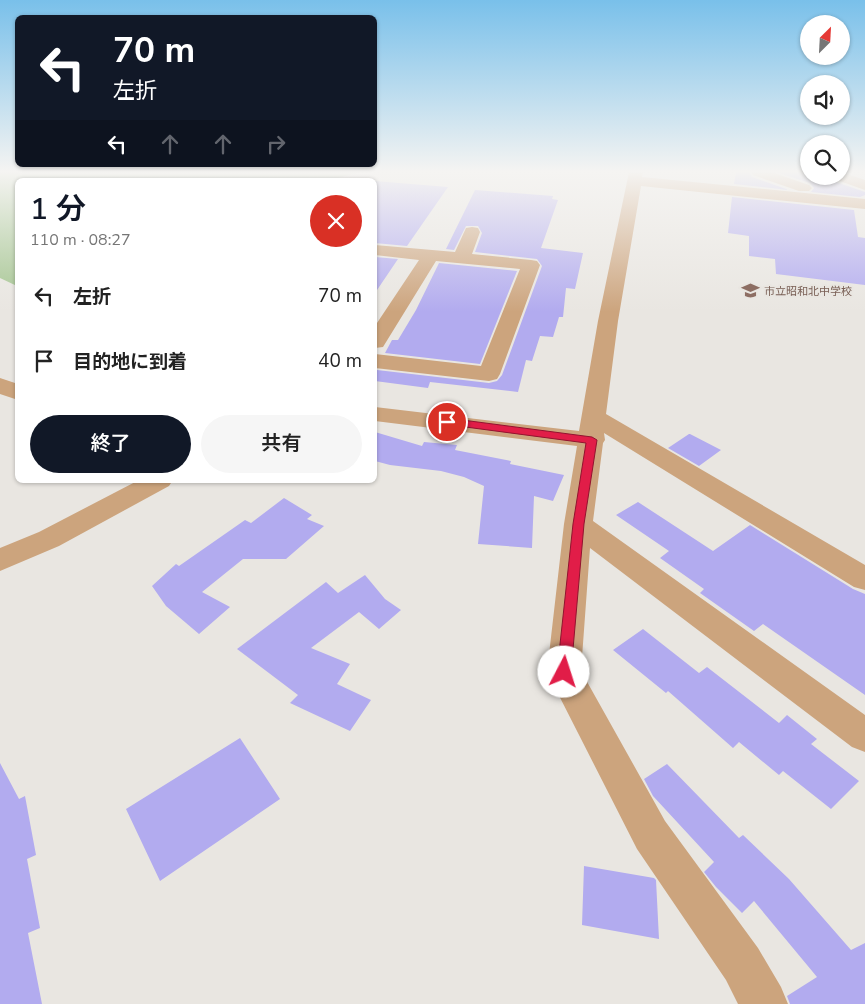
<!DOCTYPE html>
<html lang="ja">
<head>
<meta charset="utf-8">
<style>
  body { margin:0; font-family:"Nunito Sans","Noto Sans JP",sans-serif; background:#f6f6f6; color:#222; height:100vh; display:flex; flex-direction:column; font-size:19px; white-space:nowrap }
  * { box-sizing:border-box; margin:0 }
  p { font-size:16px; color:#767676 }
  .icon { flex:none; width:28px; height:28px; fill:none; stroke:currentColor; stroke-width:2; stroke-linecap:round; stroke-linejoin:round }
  .map { position:relative; flex:1; overflow:hidden }
  .details { position:absolute; left:15px; top:178px; width:362px; height:305px; display:flex; flex-direction:column; background:#fff; border-radius:8px; box-shadow:0 1px 4px #0004 }
  .details>* { flex:none }
  .guide { position:absolute; left:15px; top:15px; width:362px; height:152px; border-radius:8px; box-shadow:0 1px 4px #0004; background:#111827; color:#fff; overflow:hidden }
  .needle { width:32px; rotate:24deg }
  .fabs { position:absolute; left:800px; top:15px; display:grid; gap:10px }
  .fabs a { display:grid; place-items:center; width:50px; height:50px; border-radius:50%; background:#fff; box-shadow:0 1px 4px #0004; font-size:25px }
  .pin { position:absolute; display:grid; place-items:center; width:42px; height:42px; color:#fff; margin:-21px; border:2px solid #fff; border-radius:50%; box-shadow:0 1px 5px #0007 }
  .me { position:absolute; width:55px; margin:-28px; rotate:5deg; stroke-linejoin:round; filter:drop-shadow(0 0 4px #0008) }
  .turn { display:flex; align-items:center; gap:18px; height:105px; padding:0 15px; font-size:22px }
  .turn .icon { width:65px; height:65px; stroke-width:2.5 }
  .turn b { display:block; font-size:35px; line-height:42px }
  .lanes { display:flex; align-items:center; height:48px; padding:0 15px; background:#0003; justify-content:center; gap:25px; direction:ltr }
  .lanes .off { opacity:.35 }
  .round { display:grid; place-items:center; flex:none; width:52px; height:52px; border-radius:26px; background:#f6f6f6 }
  .overview { display:flex; align-items:center; justify-content:space-between; height:85px; padding:0 15px }
  h1 { font-size:30px; font-weight:600; line-height:38px; color:#111827 }
  .button { display:flex; gap:10px; margin-top:auto; padding:10px 15px }
  .button a { flex:1; height:58px; border-radius:30px; background:#111827; color:#fff; font-size:20px; font-weight:600; line-height:58px; text-align:center }
  .button a+a { background:#f6f6f6; color:#222 }
  ul { padding:0; list-style:none }
  li { display:flex; align-items:center; gap:15px; height:65px; padding:0 15px }
  li div { flex:1 }
  li b { display:block; font-size:19px }
  li em { font-style:normal }
  .map>svg:first-child { display:block }
</style>
</head>
<body>
<div class="map">
<svg width="865" height="1004" viewBox="0 0 865 1004">
  <rect width="100%" height="100%" fill="#e9e6e1"/>
  <path fill="#a3c48f" d="M 0,172 L 360,172 L 330,180 L 18,180 L 17,286 L 0,278 Z"/>
  <path fill="#b2abef" d="M 736,172 L 749,172 L 752,177 L 789,190 L 734,184 Z
    M 776,172 L 809,172 L 809,176 L 830,176 L 833,181 L 865,192 L 865,195 L 860,197 L 811,192 L 814,188 L 810,183 Z
    M 375,181 L 411,184 L 448,187 L 407,246 L 375,243 Z
    M 475,190 L 553,196 L 552,199 L 558,200 L 541,248 L 583,253 L 575,289 L 566,288 L 563,317 L 559,317 L 553,337 L 540,336 L 532,361 L 526,360 L 518,392 L 430,382 L 428,388 L 375,381 L 377,370 L 489,383 L 497,381 L 502,375 L 542,266 L 537,259 L 475,252 L 482,233 L 478,226 L 466,226 L 454,250 L 446,249 Z
    M 732,197 L 854,210 L 858,237 L 865,238 L 865,285 L 776,274 L 775,259 L 749,256 L 749,236 L 728,233 Z
    M 375,257 L 398,259 L 375,293 Z
    M 439,263 L 517,271 L 480,364 L 385,353 L 392,340 L 398,340 L 416,310 Z
    M 375,432 L 422,446 L 424,442 L 457,445 L 455,450 L 511,461 L 510,464 L 564,475 L 553,501 L 534,496 L 532,548 L 478,544 L 484,486 L 464,477 L 441,471 L 390,465 L 375,461 Z
    M 689,434 L 690,434 L 721,450 L 699,466 L 668,448 Z
    M 284,498 L 312,515 L 307,519 L 324,526 L 286,559 L 243,559 L 202,592 L 230,607 L 199,634 L 166,606 L 152,586 L 176,564 L 179,566 L 245,520 L 251,523 Z
    M 638,502 L 713,551 L 750,525 L 853,589 L 865,594 L 865,695 L 763,624 L 754,631 L 700,593 L 704,589 L 660,558 L 669,551 L 616,515 Z
    M 365,575 L 385,599 L 401,610 L 379,629 L 359,612 L 311,648 L 350,664 L 337,684 L 371,700 L 350,731 L 290,703 L 298,695 L 237,649 L 326,582 L 338,593 Z
    M 643,629 L 699,673 L 707,667 L 779,723 L 787,715 L 817,739 L 811,744 L 859,781 L 831,809 L 783,771 L 779,775 L 739,742 L 733,748 L 668,691 L 666,693 L 613,650 Z
    M 240,738 L 280,799 L 160,881 L 126,809 Z
    M 0,763 L 19,799 L 25,796 L 36,855 L 27,859 L 40,928 L 28,933 L 42,1004 L 0,1004 Z
    M 667,764 L 739,838 L 743,835 L 789,879 L 851,950 L 865,943 L 865,1004 L 790,1004 L 787,996 L 817,977 L 754,901 L 742,913 L 716,887 L 704,872 L 714,862 L 653,796 L 644,779 Z
    M 584,866 L 654,878 L 656,880 L 659,939 L 582,925 Z"/>
  <g fill="none" stroke-linecap="round" stroke-linejoin="round">
    <path fill="#cca47d" fill-rule="evenodd" d="M 629,172 L 643,172 L 642,177 L 865,199 L 865,209 L 641,186 L 618,321 L 606,414 L 865,565 L 865,590 L 854,587 L 604,433 L 605,440 L 603,443 L 593,521 L 865,715 L 865,752 L 852,747 L 590,548 L 581,671 L 665,821 L 758,948 L 781,987 L 788,1004 L 738,1004 L 726,980 L 637,849 L 547,672 L 564,524 L 577,446 L 375,421 L 375,407 L 579,431 L 598,321 Z
      M 751,172 L 771,172 L 809,185 L 812,188 L 809,191 L 799,191 L 753,175 Z
      M 841,172 L 865,180 L 865,190 L 834,179 L 832,176 L 841,176 Z
      M 472,227 L 478,228 L 480,232 L 472,254 L 531,260 L 537,261 L 540,265 L 500,374 L 497,379 L 489,381 L 375,368 L 375,354 L 481,366 L 520,269 L 436,261 L 383,347 L 375,348 L 375,326 L 419,260 L 375,255 L 375,245 L 455,252 L 466,228 Z
      M 0,378 L 18,384 L 18,400 L 0,394 Z
      M 139,480 L 173,480 L 169,486 L 59,546 L 0,571 L 0,548 L 39,532 Z"/>
  </g>
  <linearGradient id="sky" x2="0" y2="1"><stop stop-color="#79c0ea"/><stop offset="0.55" stop-color="#f5f4f2"/><stop offset="1" stop-color="#f5f4f2" stop-opacity="0"/></linearGradient>
  <rect width="865" height="312" fill="url(#sky)"/>
  <path fill="#e11d48" stroke="#92132f" d="M 447,418 L 592,437 L 597,440 L 584,524 L 571,672 L 569,676 L 564,678 L 559,676 L 557,672 L 573,524 L 586,443 L 443,424 L 442,422 Z"/>
  <defs>
    <symbol id="school-bare" viewBox="-9 -9 18 18"><path d="M0-5L7-2L0 1L-7-2ZM-4 1L0 2.5L4 1V4Q0 6-4 4Z" fill="#8d6e63" stroke="#e9e6e1" stroke-width="2.5" paint-order="stroke"/></symbol>
  </defs>
  <g fill-rule="evenodd">
    <use href="#school-bare" x="738" y="278" width="25" height="25"/>
  </g>
  <g text-anchor="middle" dominant-baseline="central" stroke-width="4" stroke-linejoin="round" paint-order="stroke">
    <g font-size="11" fill="#785e54" stroke="#e9e6e1" text-anchor="start">
      <text x="764" y="291">市立昭和北中学校</text>
    </g>
  </g>
</svg>
<div class="fabs">
<a><svg class="needle" viewBox="-14 -14 28 28"><path d="M0-13l5 13h-10z" fill="#e53935"/><path d="M0 13l5-13h-10z" fill="#767676"/></svg></a>
<a><svg class="icon" aria-label="sound" viewBox="0 0 24 24"><path d="M4 9h4l5-4v14l-5-4H4zM17 9q2 3 0 6"/></svg></a>
<a><svg class="icon" aria-label="search" viewBox="0 0 24 24"><circle cx="10" cy="10" r="6"/><path d="M15 15l6 6"/></svg></a>
</div>
<div class="pin" style="left:447px;top:422px;background:#d93025"><svg class="icon" aria-label="arrive" viewBox="0 0 24 24"><path d="M6 21V4h12l-3 4 3 4H6"/></svg></div>
<svg class="me" style="left:564px;top:672px" viewBox="-20 -20 40 40"><circle r="19" fill="#fff"/><path d="M0-13L10 11 0 6-10 11z" fill="#e11d48"/></svg>
<div class="guide">
<div class="turn"><svg class="icon" aria-label="left" viewBox="0 0 24 24"><path d="M17 20v-9H6M10 6l-5 5 5 5"/></svg><div><b>70 m</b>左折</div></div>
<div class="lanes"><svg class="icon" aria-label="left" viewBox="0 0 24 24"><path d="M17 20v-9H6M10 6l-5 5 5 5"/></svg><svg class="icon off" aria-label="ahead" viewBox="0 0 24 24"><path d="M12 20V5M6 11l6-6 6 6"/></svg><svg class="icon off" aria-label="ahead" viewBox="0 0 24 24"><path d="M12 20V5M6 11l6-6 6 6"/></svg><svg class="icon off" aria-label="right" viewBox="0 0 24 24"><path d="M7 20v-9h11M14 6l5 5-5 5"/></svg></div>
</div>
<section class="details">
<div class="overview"><div><h1>1 分</h1><p>110 m · 08:27</p></div><a class="round" style="background:#d93025;color:#fff"><svg class="icon" aria-label="close" viewBox="0 0 24 24"><path d="M6 6l12 12M18 6L6 18"/></svg></a></div>
<ul>
<li><svg class="icon" aria-label="left" viewBox="0 0 24 24"><path d="M17 20v-9H6M10 6l-5 5 5 5"/></svg><div><b>左折</b></div><em>70 m</em></li>
<li><svg class="icon" aria-label="arrive" viewBox="0 0 24 24"><path d="M6 21V4h12l-3 4 3 4H6"/></svg><div><b>目的地に到着</b></div><em>40 m</em></li>
</ul>
<div class="button"><a>終了</a><a>共有</a></div>
</section>
</div>
</body>
</html>
